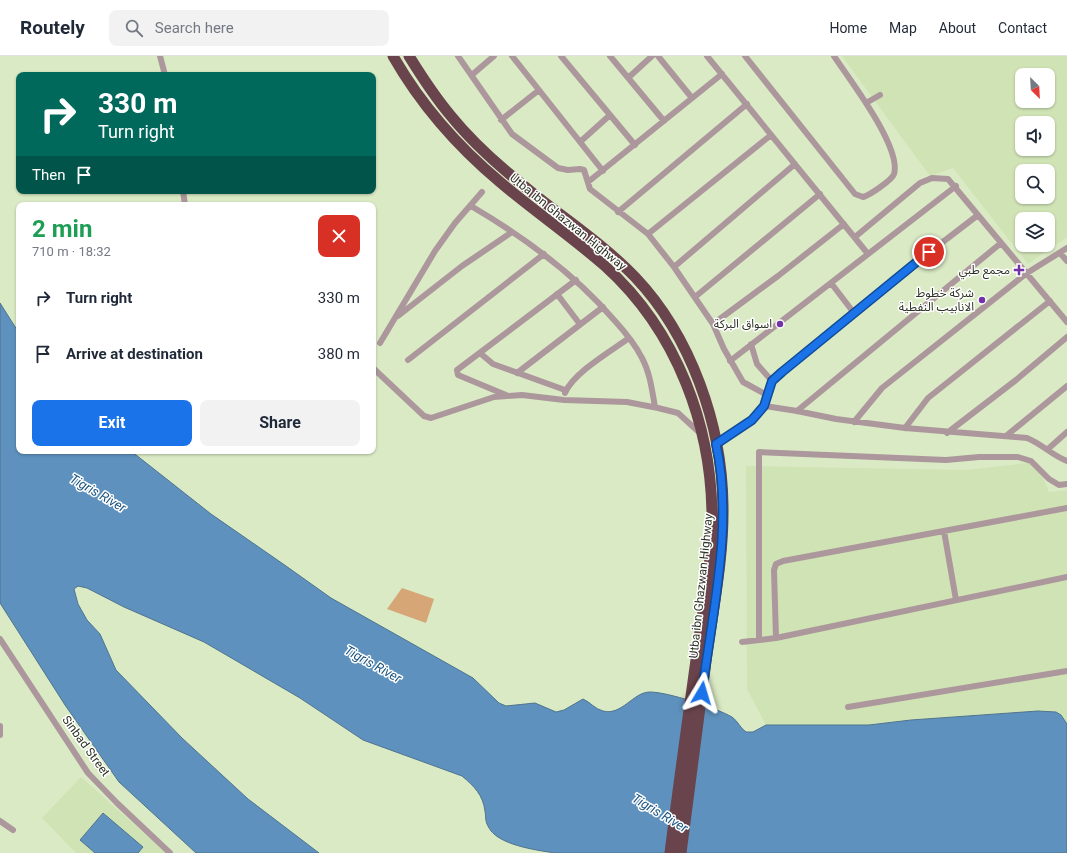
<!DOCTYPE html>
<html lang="en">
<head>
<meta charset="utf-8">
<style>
  body { margin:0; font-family:Roboto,"Noto Sans Arabic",sans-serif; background:#f2f2f3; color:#1f2937; height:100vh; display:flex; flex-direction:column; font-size:15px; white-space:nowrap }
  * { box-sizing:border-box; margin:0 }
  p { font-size:13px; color:#747a83 }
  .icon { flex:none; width:22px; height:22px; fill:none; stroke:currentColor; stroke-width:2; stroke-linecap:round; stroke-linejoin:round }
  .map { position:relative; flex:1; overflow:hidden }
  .sheet { position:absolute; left:16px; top:146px; width:360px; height:252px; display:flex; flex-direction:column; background:#fff; border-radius:8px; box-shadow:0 1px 3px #0004 }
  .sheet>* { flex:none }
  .top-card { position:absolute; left:16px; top:16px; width:360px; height:122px; border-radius:8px; box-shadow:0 1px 3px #0004; background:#00695c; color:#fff; overflow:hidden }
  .needle { width:26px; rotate:156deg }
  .fabs { position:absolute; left:1015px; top:12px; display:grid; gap:8px }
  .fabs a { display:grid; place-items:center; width:40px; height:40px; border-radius:8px; background:#fff; box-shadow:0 1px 3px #0004; font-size:20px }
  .pin { position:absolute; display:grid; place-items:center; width:34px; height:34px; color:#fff; margin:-17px; border:2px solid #fff; border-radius:50%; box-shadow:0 1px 4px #0007 }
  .me { position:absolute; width:44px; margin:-22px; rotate:7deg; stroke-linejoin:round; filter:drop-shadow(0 0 3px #0008) }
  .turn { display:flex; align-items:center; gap:14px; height:84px; padding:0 16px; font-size:18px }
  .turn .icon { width:52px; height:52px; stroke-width:2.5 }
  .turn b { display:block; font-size:28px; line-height:34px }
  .then { display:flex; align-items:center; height:38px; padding:0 16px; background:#0003; gap:8px; font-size:15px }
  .round { display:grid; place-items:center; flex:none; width:42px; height:42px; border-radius:8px; background:#f2f2f3 }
  .overview { display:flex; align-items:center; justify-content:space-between; height:68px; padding:0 16px }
  h1 { font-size:24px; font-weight:700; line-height:30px; color:#1e9e55 }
  .cta { display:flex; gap:8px; margin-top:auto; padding:8px 16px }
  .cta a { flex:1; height:46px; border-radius:8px; background:#1a73e8; color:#fff; font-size:16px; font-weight:700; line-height:46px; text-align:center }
  .cta a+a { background:#f2f2f3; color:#1f2937 }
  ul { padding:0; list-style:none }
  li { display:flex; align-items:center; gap:12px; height:56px; padding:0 16px }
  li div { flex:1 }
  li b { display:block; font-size:15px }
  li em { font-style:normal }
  header { display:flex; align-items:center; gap:24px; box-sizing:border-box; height:56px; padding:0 20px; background:#fff; border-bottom:1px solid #e0e1e3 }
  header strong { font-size:19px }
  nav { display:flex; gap:22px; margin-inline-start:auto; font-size:14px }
  .search { width:280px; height:36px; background:#f2f2f3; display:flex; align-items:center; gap:10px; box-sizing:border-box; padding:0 14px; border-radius:8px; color:#747a83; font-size:15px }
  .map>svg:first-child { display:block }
</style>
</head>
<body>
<header>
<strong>Routely</strong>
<div class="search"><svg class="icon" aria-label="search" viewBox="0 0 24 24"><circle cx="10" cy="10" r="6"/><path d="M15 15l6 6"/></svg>Search here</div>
<nav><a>Home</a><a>Map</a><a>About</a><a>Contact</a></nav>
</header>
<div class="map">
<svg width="1067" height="797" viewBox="0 0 1067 797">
  <rect width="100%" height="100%" fill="#daeac4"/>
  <path fill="#d0e3b5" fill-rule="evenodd" d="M 842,0 L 1067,0 L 1067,181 L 1028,208 L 953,112 L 930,120 ZM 1022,19 L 1048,19 L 1048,45 L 1022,45 ZM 1022,67 L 1048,67 L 1048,93 L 1022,93 ZM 1022,115 L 1048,115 L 1048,141 L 1022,141 ZM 1022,163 L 1048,163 L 1048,189 L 1022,189 Z
    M 1037,406 L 1049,436 L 1067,434 L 1067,668 L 1061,659 L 1056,656 L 1038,655 L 911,664 L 869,669 L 766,669 L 747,633 L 746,410 L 966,414 Z
    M 81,721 L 166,797 L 76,797 L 42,762 Z"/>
  <path fill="#d6a676" d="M 402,532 L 434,543 L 426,567 L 387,553 Z"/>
  <path fill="#5e91bd" stroke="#4f748f" d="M 0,247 L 19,277 L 19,395 L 131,395 L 211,458 L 286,510 L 331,542 L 473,622 L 499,647 L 506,650 L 535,647 L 556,656 L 564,654 L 583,643 C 590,646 595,653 603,655 C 622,660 633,636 650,636 C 668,636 716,652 732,661 C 738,665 740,672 746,676 L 753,676 L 766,669 L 869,669 L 911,664 L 1038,655 L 1056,656 L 1061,659 L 1067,668 L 1067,797 L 555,797 C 536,794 496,789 488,770 C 485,765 486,761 485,755 C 483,739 474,730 462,720 L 363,684 L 300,642 L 204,586 L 124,551 L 87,532 L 78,530 L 74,533 L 78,548 L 87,564 L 100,578 L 116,614 L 182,682 L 248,743 L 319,797 L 196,797 L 119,726 L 65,649 L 0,547 Z
    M 103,757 L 143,791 L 138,797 L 95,797 L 80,784 Z"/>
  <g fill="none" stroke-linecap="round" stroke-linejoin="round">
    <path stroke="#ac989c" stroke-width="6" d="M 160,0 L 165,19
      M 458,0 L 512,78 L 558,112 L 568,114 L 580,113 L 584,114 L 590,133 L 648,178 L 674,211 L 713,268
      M 512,0 L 603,115
      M 561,0 L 635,89
      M 610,0 L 664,65
      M 658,0 L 692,42
      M 707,0 L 868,198
      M 745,0 L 855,138 L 863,141 C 870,139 892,124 894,118 C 902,91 849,23 834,0
      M 473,18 L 494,0
      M 628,22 L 652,0
      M 866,47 L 880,39
      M 501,64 L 539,34
      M 580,86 L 610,59
      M 588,126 L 722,18
      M 183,135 L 185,149
      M 471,150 C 524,181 575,218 615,265 C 625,276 635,288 642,302 C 650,317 652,334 655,351
      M 618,156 L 747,48
      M 648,178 L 771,79
      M 855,181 L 920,127 L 932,122 L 948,123 L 1067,266
      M 1060,197 L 1067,205
      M 674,211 L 795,108
      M 831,227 L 854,257
      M 557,238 L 579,267
      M 695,241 L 820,138
      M 398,260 L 462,210 L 512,176
      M 380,287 L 435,195 L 455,167 L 482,136
      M 751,288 L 757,308 L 772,325
      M 480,297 L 493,308 L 565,334
      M 408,304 L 544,198
      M 730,305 L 956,130
      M 373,312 L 424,360 L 431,362 L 494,341 L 522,339 L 564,344 L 627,346 L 658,352 L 678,357 L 701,378
      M 517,317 L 603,251
      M 565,337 C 573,317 611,295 629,282
      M 506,339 L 458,319 L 457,314 L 576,224
      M 767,339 L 743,326 L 724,293 L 713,268 L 778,220 L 844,168
      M 765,350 L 797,355 L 836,363 L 905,372 L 1027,382 C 1042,388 1053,400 1067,405
      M 797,355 L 1001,187
      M 854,366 L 882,332 L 1027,217 L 1067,192
      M 905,372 L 928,342 L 1050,245
      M 947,377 L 1016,324 L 1067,281
      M 1006,380 L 1067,330
      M 716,388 L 752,364 L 765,350 L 772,325 L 781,316 L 905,215 L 978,159
      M 1048,393 L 1067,376
      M 944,475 L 956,544
      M 776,582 L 774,514 L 776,508 L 783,505 L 1067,452
      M 0,583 L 88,717 L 117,747 L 170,797
      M 759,584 L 759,396 L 946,404 L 979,401 L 1018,401 L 1031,405 L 1049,423 L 1059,429 L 1067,428
      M 742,586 L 776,582 L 1067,521
      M 848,651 L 1067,615
      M 0,670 L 0,679
      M 0,765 L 13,774"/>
    <path stroke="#6a444c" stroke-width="11" d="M 393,0 C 421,49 457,90 500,126 C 534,155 571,180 605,210 C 677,275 713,371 712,467 C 711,513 702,559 696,604 C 687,669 678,733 670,797
      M 409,0 C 422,21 435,41 451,60 C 476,91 508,118 539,142 C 572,168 606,191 635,221 C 691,280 722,369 723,449 C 724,501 713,553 706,605 C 698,669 689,733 681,797"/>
  </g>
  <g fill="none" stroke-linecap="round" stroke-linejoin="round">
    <defs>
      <path id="route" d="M 702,637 C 712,557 734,468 716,388 L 752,364 L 764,350 L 772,325 L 782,316 L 929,196"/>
    </defs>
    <use href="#route" stroke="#114b97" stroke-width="10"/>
    <use href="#route" stroke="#1a73e8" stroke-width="7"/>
  </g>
  <g fill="#7333a7" stroke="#fff" stroke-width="1.5">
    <path d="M1017 208h4v4h4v4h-4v4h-4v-4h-4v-4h4z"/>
    <circle cx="982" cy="244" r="4"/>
    <circle cx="780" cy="268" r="4"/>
  </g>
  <g text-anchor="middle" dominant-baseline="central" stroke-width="3" stroke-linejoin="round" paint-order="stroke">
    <g font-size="12" fill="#2c3223" stroke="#fff">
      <text transform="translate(568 166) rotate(39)">Utba ibn Ghazwan Highway</text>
      <text transform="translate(701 530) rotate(-84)">Utba ibn Ghazwan Highway</text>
      <text transform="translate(86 690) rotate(54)">Sinbad Street</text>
    </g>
    <g font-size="12" fill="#2c3223" stroke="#fff" text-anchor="end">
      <text x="1010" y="214">مجمع طبي</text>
      <text x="974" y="237">شركة خطوط<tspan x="974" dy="14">الانابيب النفطية</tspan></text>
      <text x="772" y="268">اسواق البركة</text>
    </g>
    <g font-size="13" font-style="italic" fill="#1b547f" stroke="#fff">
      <text transform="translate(98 437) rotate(30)">Tigris River</text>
      <text transform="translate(373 608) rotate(29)">Tigris River</text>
      <text transform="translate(660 757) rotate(31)">Tigris River</text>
    </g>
  </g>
</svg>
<div class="fabs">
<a><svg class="needle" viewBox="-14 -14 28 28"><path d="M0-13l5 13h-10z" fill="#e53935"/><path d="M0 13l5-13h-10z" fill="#747a83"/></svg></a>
<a><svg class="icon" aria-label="sound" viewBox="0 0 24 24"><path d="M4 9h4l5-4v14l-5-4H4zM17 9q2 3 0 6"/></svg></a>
<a><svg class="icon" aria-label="search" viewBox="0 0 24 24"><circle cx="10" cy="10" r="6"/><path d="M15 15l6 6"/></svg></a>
<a><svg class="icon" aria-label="layers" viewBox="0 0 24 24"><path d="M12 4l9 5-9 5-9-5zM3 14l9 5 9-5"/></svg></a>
</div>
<div class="pin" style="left:929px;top:196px;background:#d93025"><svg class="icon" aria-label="arrive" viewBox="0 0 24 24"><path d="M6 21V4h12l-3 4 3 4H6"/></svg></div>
<svg class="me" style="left:702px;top:637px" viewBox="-20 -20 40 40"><path d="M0-17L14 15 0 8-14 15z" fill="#1a73e8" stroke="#fff" stroke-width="4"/></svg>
<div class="top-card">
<div class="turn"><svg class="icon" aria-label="right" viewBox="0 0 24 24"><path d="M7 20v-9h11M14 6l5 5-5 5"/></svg><div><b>330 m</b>Turn right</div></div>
<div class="then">Then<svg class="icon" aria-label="arrive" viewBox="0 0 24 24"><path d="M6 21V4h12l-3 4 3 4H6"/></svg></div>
</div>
<section class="sheet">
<div class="overview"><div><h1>2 min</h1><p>710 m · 18:32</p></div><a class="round" style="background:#d93025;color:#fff"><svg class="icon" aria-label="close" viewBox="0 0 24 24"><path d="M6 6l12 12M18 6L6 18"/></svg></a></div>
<ul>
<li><svg class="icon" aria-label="right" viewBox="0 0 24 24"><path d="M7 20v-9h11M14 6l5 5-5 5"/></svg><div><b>Turn right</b></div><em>330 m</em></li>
<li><svg class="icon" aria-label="arrive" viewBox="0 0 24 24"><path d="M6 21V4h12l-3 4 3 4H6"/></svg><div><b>Arrive at destination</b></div><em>380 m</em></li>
</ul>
<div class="cta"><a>Exit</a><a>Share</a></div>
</section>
</div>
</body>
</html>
